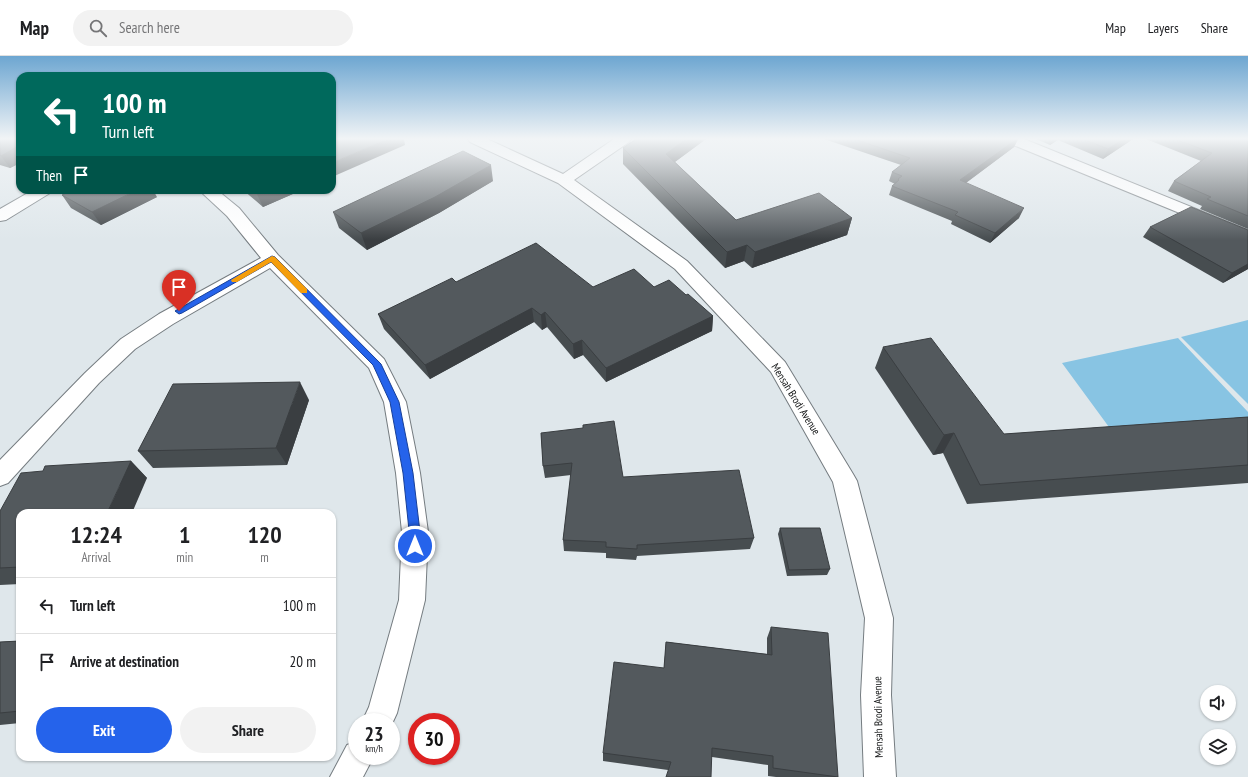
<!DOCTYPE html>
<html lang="en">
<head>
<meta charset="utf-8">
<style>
  body { margin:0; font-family:"PT Sans Narrow",sans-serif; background:#f2f2f2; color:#202124; height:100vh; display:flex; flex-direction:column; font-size:15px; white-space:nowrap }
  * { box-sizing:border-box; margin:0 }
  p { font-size:13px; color:#757577 }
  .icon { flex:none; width:22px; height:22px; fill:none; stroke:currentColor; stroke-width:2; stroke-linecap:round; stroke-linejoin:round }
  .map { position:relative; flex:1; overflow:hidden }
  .details { position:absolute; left:16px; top:453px; width:320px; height:252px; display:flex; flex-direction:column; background:#fff; border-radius:12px; box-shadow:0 1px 3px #0004 }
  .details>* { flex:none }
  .hud { position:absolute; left:16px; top:16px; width:320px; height:122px; border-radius:12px; box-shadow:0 1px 3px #0004; background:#00695c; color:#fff; overflow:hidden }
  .controls { position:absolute; left:1200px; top:629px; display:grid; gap:8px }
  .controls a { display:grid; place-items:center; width:36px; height:36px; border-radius:50%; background:#fff; box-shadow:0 1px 3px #0004; font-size:20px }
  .speed { position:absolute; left:348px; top:657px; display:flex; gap:8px; font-size:20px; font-weight:700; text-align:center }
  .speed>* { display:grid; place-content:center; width:52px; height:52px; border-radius:50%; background:#fff; box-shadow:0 1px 3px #0004; line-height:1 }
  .speed small { font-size:10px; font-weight:400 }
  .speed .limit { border:6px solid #d22; background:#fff; color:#111 }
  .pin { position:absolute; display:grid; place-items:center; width:34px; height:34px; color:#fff; margin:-41px -17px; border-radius:50% 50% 50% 0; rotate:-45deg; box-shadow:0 0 4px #0007 }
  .pin .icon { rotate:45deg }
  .me { position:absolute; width:44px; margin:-22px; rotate:0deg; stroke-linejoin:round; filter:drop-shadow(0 0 3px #0008) }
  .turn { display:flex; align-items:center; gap:14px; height:84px; padding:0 20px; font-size:18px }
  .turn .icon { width:52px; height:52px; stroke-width:2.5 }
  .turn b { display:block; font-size:28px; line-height:34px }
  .then { display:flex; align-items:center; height:38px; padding:0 20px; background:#0003; gap:8px; font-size:15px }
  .eta { display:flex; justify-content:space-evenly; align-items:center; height:68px; text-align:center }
  .eta b { font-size:24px; font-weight:700; line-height:28px }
  .cta { display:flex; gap:8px; margin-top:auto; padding:8px 20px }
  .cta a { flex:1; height:46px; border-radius:24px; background:#2563eb; color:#fff; font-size:16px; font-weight:700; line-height:46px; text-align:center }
  .cta a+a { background:#f2f2f2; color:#202124 }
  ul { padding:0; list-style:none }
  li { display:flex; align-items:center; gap:12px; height:56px; padding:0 20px; border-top:1px solid #e0e0e0 }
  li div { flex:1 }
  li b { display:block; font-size:15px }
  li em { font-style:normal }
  header { display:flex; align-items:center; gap:24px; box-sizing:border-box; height:56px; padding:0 20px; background:#fff; border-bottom:1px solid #e0e0e0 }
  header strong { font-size:19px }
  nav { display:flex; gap:22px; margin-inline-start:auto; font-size:14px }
  .search { width:280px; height:36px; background:#f2f2f2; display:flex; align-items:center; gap:10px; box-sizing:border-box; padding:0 14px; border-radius:22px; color:#757577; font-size:15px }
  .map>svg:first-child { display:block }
</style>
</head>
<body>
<header>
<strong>Map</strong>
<div class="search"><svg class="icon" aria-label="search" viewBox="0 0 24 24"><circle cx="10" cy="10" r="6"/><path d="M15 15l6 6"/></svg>Search here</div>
<nav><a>Map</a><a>Layers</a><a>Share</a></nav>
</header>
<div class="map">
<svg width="1248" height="721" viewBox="0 0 1248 721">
  <rect width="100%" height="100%" fill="#dfe7eb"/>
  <path fill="#88c4e3" d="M 1248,264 L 1248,348 L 1181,281 Z
    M 1178,282 L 1248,356 L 1248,370 L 1117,382 L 1062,307 Z"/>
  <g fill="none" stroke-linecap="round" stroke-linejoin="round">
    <defs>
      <path id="minor" d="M 468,83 L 487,83 L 563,118 L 614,83 L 631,83 L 629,86 L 574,124 L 687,205 L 785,306 L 853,418 L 857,425 L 893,562 L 891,639 L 896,721 L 864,721 L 861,639 L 865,562 L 833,426 L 771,316 L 675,213 L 558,127 L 470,86 Z
        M 1004,83 L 1024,83 L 1248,174 L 1248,185 L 1006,86 Z
        M 33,134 L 52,134 L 50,137 L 6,164 L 0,165 L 0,153 Z
        M 199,134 L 217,134 L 239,152 L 278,199 L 384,303 L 406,346 L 420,417 L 428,476 L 425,544 L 397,657 L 391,670 L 391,666 L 362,666 L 369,651 L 399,544 L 402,476 L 396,417 L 384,346 L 369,312 L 270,212 L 173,268 L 135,293 L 99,327 L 8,427 L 0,430 L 0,404 L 85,317 L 121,283 L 159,258 L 261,202 L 227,160 Z
        M 357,685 L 357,700 L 374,700 L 363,721 L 330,721 L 347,689 Z"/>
    </defs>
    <use href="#minor" stroke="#757c80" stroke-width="2"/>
    <use href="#minor" fill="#fff" fill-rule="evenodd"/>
  </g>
  <path fill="#474d50" d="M 0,83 L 20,83 L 20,107 L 10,112 L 0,109 Z
    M 636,83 L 706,83 L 675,106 L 736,164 L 852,162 L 847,179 L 752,212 L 744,205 L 725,212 L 623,108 L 623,92 Z
    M 824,83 L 1018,83 L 1014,91 L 966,127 L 1019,162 L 990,187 L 951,168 L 952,165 L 889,139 L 892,130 L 895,128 L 889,125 L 892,116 L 901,109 Z
    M 1036,83 L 1133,83 L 1103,103 L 1058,84 L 1050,89 Z
    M 1146,83 L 1248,83 L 1248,173 L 1200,153 L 1202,150 L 1168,135 L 1174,125 L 1201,105 Z
    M 493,125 L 439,157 L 367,194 L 339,172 L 333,156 Z
    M 243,134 L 302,134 L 263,151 Z
    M 62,139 L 157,141 L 101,169 L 71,152 Z
    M 1150,171 L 1248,174 L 1248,213 L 1223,227 L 1143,181 Z
    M 456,226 L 593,231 L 654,231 L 686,239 L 713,260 L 712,275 L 606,326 L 583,299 L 574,303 L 547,271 L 542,274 L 534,266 L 430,323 L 384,273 L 378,258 Z
    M 883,291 L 1004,378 L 1248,361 L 1248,427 L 967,448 L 943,397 L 933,399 L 875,312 Z
    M 309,344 L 287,409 L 153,412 L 138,395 Z
    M 541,377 L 623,421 L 754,482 L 750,493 L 637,500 L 636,504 L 606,502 L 606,497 L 564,495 L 563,484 L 571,419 L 545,422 L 543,410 Z
    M 131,405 L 147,422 L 20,457 L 20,528 L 0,529 L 0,455 L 43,415 Z
    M 780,472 L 830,513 L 827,519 L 787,520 L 778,478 Z
    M 771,571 L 838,721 L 776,721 L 768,720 L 768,709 L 712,701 L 668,714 L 603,705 L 603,697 L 664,612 L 666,586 L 767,598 L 767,582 Z
    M 20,585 L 20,667 L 0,669 L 0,586 Z"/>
  <path fill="#3a3e41" d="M 388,83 L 404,83 L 405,89 L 332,121 L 332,107 Z
    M 686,83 L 706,83 L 665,113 L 666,98 Z
    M 1017,83 L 1018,83 L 1014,91 L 956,134 L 960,124 Z
    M 1053,83 L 1059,83 L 1050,89 Z
    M 1124,83 L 1133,83 L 1103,103 L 1108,93 Z
    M 20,89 L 20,107 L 10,112 L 1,100 Z
    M 491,109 L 493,125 L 439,157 L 367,194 L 361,177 Z
    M 137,134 L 153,134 L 157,141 L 101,169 L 92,156 Z
    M 268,134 L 302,134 L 263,151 L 257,138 Z
    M 1024,152 L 1019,162 L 990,187 L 995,177 Z
    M 852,162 L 847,179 L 752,212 L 755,196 Z
    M 747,189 L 744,205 L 725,212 L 727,196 Z
    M 1248,208 L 1248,213 L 1223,227 L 1232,217 Z
    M 532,252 L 534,266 L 430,323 L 425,309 Z
    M 545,256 L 547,271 L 542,274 L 541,259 Z
    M 713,260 L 712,275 L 606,326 L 606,312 Z
    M 582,284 L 583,299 L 574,303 L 573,288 Z
    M 300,326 L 309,344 L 287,409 L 276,392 Z
    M 954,377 L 943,397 L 933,399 L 944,379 Z
    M 131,405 L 147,422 L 132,457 L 107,457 Z"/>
  <path fill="#53595d" stroke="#3a3e41" d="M 0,83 L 20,83 L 20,89 L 1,100 L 0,99 Z
    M 332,83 L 388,83 L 332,107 Z
    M 636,83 L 686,83 L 666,98 L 736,164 L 819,137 L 852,162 L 755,196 L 747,189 L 727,196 L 623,92 Z
    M 854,83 L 1017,83 L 960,124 L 1024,152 L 995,177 L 955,159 L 958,156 L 892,130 L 899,124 L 898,123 L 902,120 L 892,116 L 910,102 Z
    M 1083,83 L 1124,83 L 1108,93 Z
    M 1175,83 L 1248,83 L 1248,160 L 1207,143 L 1211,141 L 1174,125 L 1212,97 Z
    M 463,95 L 491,109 L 435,141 L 361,177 L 333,156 Z
    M 73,134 L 137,134 L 92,156 L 62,139 Z
    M 252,134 L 268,134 L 257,138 Z
    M 1191,151 L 1248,174 L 1248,208 L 1232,217 L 1150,171 Z
    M 536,187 L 593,231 L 634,213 L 654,231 L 669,224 L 686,239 L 688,238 L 713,260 L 606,312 L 582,284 L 573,288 L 545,256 L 541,259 L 532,252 L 425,309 L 378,258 L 452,222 L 456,226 Z
    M 931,282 L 1004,378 L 1248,361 L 1248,409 L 980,429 L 954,377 L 944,379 L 883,291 Z
    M 300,326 L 276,392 L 138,395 L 173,328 Z
    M 614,365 L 623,421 L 739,414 L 754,482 L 637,489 L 637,493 L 606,491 L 606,486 L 563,484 L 572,407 L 543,410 L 541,377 L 583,372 L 583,369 Z
    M 131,405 L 107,457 L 20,457 L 20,511 L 0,512 L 0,455 L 21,417 L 43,415 L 45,410 Z
    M 780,472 L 820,472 L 830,513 L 789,514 Z
    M 771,571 L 828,577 L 838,721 L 773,712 L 773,700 L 712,692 L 711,721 L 666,721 L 671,706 L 603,697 L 614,606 L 664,612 L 666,586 L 772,599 Z
    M 20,585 L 20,655 L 0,657 L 0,586 Z"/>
  <linearGradient id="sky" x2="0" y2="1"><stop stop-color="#6da6d1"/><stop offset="0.45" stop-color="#f1f4f6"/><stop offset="1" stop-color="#f1f4f6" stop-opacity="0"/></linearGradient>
  <rect width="1248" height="184" fill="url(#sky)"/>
  <path fill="#2563eb" stroke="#184099" d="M 272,200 L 275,201 L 381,308 L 399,346 L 413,417 L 420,476 L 418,493 L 415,494 L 411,493 L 403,417 L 390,346 L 373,309 L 271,206 L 182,257 L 179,258 L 175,255 Z"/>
  <path fill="#f59e0b" d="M 272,200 L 275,201 L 307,233 L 307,237 L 301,237 L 271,206 L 237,226 L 232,226 L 231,224 Z"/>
  <g text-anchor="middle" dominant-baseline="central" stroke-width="4" stroke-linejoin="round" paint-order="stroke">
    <g font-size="11" fill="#0e1011" stroke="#fff">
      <text transform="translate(796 343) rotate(58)">Mensah Brodi Avenue</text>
      <text transform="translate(878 661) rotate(-91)">Mensah Brodi Avenue</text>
    </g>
  </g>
</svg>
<div class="controls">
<a><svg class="icon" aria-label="sound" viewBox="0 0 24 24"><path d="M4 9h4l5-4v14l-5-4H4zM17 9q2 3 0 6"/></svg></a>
<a><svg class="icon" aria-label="layers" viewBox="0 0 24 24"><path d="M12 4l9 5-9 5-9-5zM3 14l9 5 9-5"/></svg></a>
</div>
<div class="speed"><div>23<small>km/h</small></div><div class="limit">30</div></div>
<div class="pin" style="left:179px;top:255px;background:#d93025"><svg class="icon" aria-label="arrive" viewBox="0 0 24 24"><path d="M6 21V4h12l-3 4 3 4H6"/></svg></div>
<svg class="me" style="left:415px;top:490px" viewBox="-20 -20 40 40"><circle r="17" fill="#2563eb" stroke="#fff" stroke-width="3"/><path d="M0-11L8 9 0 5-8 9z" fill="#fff"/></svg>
<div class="hud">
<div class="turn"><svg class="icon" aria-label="left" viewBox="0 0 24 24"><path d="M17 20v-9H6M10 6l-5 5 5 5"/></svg><div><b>100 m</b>Turn left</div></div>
<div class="then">Then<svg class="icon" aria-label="arrive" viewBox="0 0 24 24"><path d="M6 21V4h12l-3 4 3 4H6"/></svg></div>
</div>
<section class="details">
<div class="eta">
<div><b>12:24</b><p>Arrival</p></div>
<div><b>1</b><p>min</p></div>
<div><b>120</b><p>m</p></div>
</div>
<ul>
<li><svg class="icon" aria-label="left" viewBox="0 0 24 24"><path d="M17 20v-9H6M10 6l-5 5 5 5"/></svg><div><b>Turn left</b></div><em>100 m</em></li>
<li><svg class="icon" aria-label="arrive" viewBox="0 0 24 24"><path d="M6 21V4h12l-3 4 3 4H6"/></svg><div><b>Arrive at destination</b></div><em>20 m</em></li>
</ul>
<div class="cta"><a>Exit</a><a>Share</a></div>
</section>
</div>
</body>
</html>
